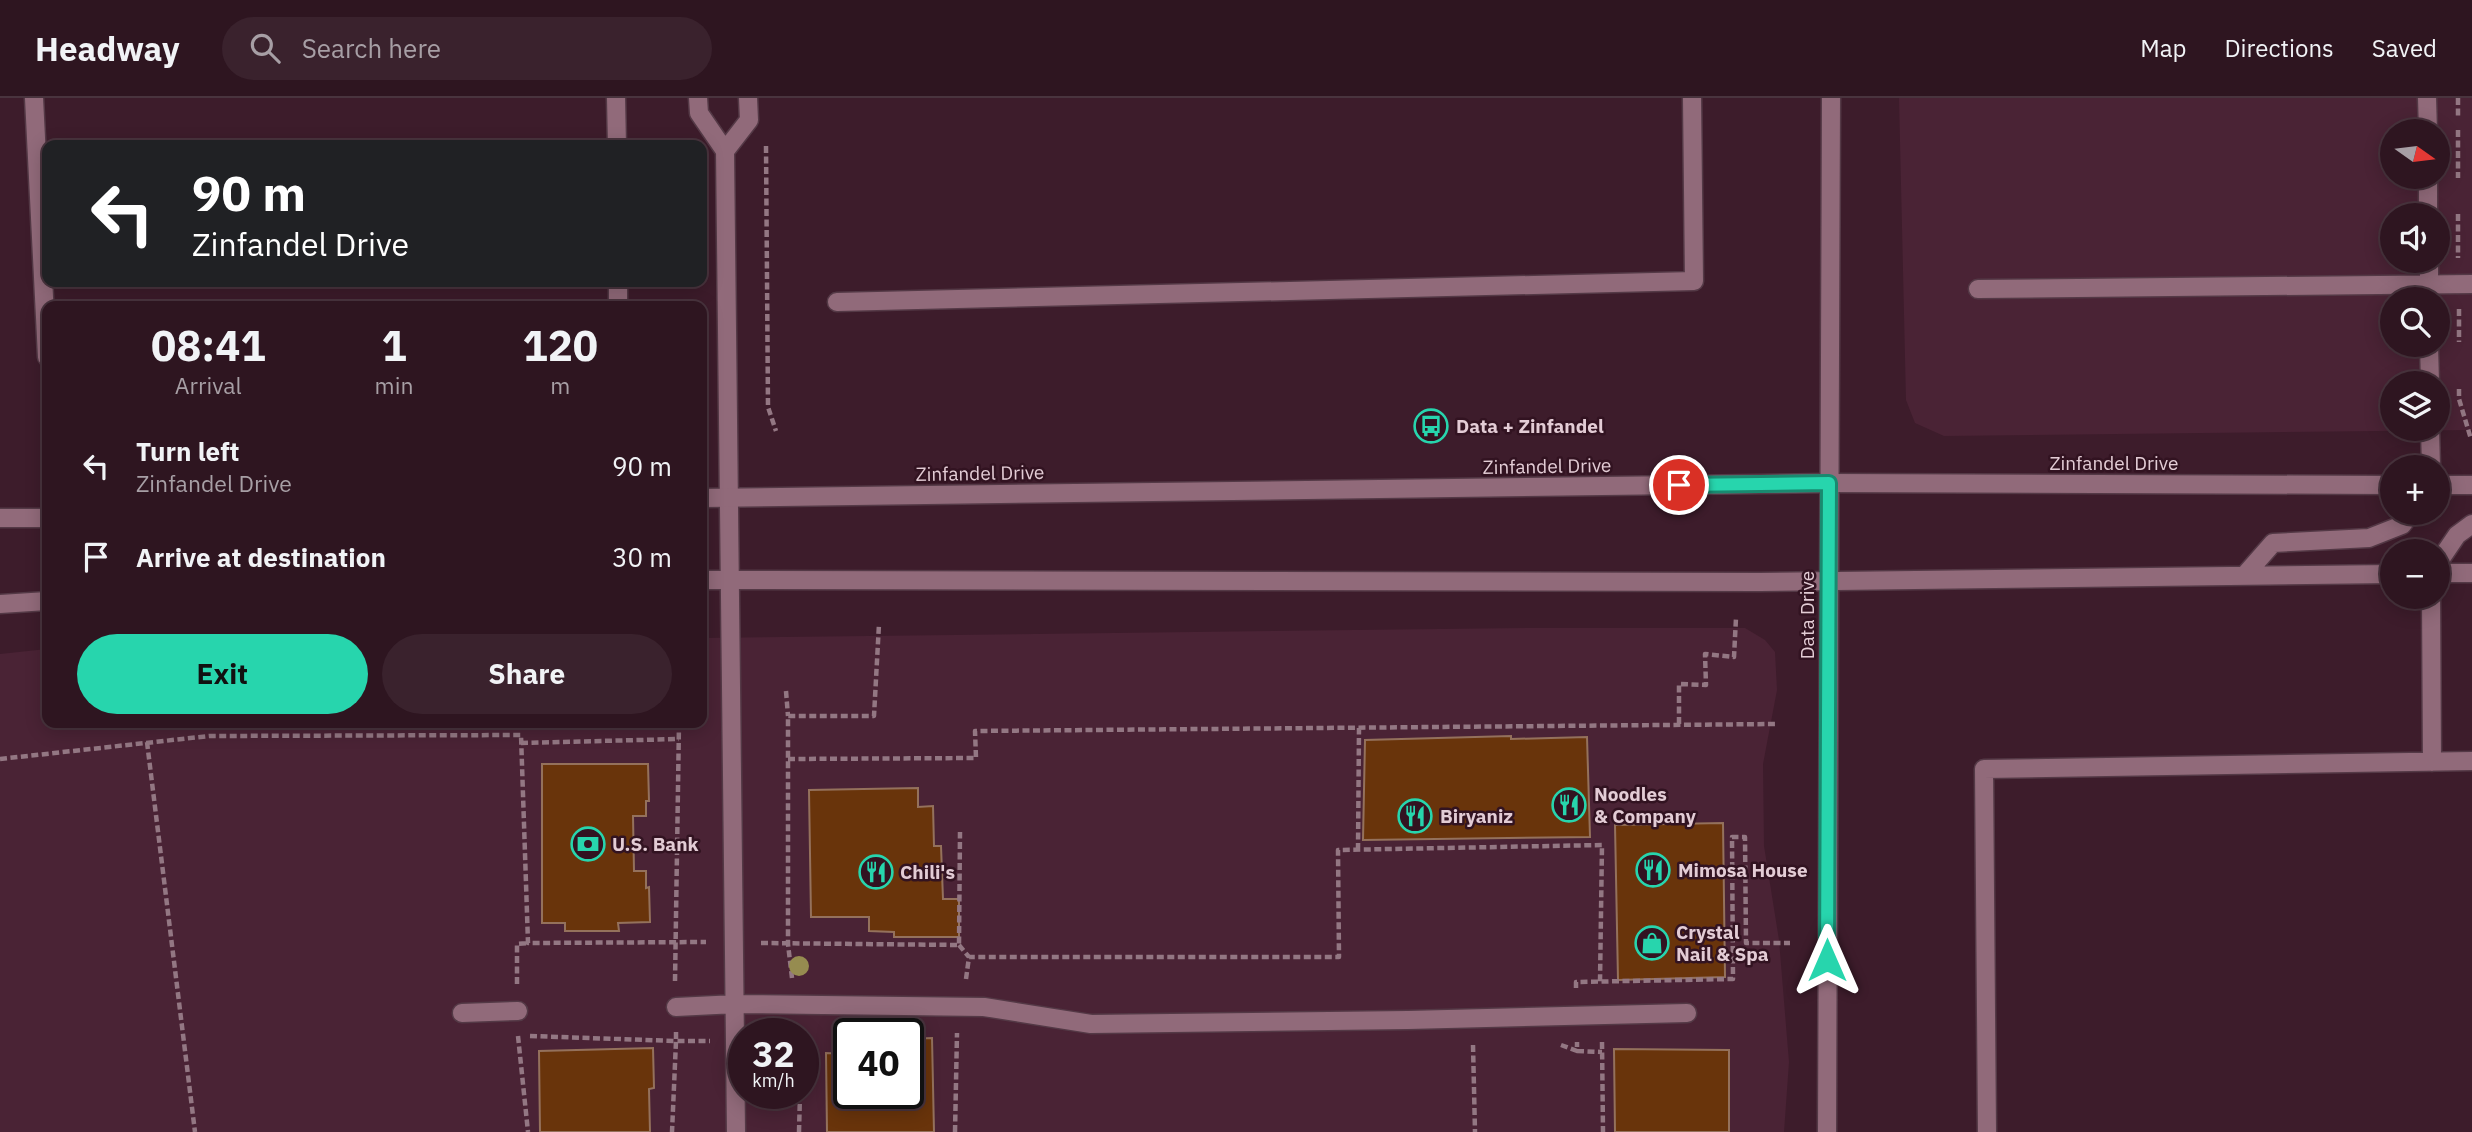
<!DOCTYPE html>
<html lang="en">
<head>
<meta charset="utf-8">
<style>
  body { margin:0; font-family:"IBM Plex Sans",sans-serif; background:#3a222d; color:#f1f3f6; height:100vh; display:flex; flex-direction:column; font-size:26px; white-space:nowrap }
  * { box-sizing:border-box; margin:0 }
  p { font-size:23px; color:#a79fa5 }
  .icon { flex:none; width:38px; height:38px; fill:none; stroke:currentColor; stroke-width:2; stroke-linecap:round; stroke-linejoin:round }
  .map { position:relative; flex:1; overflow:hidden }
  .drawer { position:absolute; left:42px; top:203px; width:665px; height:427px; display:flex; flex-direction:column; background:#2e1520; border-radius:14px; box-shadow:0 4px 18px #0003,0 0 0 2px #49343e }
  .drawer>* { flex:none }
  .top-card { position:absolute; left:42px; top:42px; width:665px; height:147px; border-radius:14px; box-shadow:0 4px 18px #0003,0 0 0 2px #49343e; background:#202124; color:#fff; overflow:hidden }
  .needle { width:46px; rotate:104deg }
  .buttons { position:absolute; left:2380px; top:21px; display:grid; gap:14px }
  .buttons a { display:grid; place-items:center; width:70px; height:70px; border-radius:50%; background:#2e1520; box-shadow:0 4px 18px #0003,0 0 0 2px #49343e; font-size:35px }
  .speed { position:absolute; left:728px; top:920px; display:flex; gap:14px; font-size:35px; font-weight:700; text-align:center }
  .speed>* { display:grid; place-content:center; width:91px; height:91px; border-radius:50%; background:#2e1520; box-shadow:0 4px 18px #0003,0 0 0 2px #49343e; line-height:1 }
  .speed small { font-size:18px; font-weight:400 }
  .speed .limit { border:4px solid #111; border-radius:10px; background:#fff; color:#111 }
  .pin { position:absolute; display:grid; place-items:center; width:60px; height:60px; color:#fff; margin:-30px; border:4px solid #fff; border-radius:50%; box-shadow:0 2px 7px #0007 }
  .me { position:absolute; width:77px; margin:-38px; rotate:0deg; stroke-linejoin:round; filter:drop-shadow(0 0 5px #0008) }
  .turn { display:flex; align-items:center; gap:24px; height:147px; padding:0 35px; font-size:32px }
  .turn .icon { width:91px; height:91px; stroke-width:2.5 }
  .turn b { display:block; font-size:49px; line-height:60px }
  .eta { display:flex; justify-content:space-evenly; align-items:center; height:119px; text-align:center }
  .eta b { font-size:42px; font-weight:700; line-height:49px }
  .primary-button { display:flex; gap:14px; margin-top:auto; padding:14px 35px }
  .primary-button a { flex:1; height:80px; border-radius:42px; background:#27d5ad; color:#111; font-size:28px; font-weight:700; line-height:80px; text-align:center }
  .primary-button a+a { background:#3a222d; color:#f1f3f6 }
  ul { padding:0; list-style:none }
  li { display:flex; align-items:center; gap:21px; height:91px; padding:0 35px }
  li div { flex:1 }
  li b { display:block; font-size:26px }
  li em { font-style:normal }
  header { display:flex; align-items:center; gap:42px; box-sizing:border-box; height:98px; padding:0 35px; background:#2e1520; border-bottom:2px solid #49343e }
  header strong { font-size:33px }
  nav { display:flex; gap:38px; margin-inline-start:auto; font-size:24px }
  .search { width:490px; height:63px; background:#3a222d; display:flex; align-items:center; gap:18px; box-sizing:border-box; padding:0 24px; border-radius:38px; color:#a79fa5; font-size:26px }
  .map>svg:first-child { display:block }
</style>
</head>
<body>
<header>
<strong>Headway</strong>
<div class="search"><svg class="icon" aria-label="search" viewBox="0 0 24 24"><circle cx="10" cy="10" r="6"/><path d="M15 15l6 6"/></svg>Search here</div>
<nav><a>Map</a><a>Directions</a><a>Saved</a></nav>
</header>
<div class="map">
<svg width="2472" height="1034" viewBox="0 0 2472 1034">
  <rect width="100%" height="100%" fill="#3d1c2b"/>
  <path fill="#4a2335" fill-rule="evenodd" d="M 1899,0 L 2472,0 L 2472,332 L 1944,338 L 1915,325 L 1906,302 ZM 2392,33 L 2438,33 L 2438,79 L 2392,79 ZM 2392,117 L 2438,117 L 2438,163 L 2392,163 ZM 2392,201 L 2438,201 L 2438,247 L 2392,247 ZM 2392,285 L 2438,285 L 2438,331 L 2392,331 Z
    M 1525,530 L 1745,530 L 1765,542 L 1775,554 L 1777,592 L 1763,666 L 1764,748 L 1779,842 L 1789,964 L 1784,1034 L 0,1034 L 0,556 L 47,551 L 47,625 L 702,625 L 702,540 ZM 744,936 L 803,936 L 803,996 L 744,996 ZM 849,936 L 908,936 L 908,996 L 849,996 Z"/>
  <path fill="#69340b" stroke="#94715c" stroke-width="2" d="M 1511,638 L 1511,641 L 1587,639 L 1590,739 L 1363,742 L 1365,642 Z
    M 542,666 L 648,666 L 649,703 L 646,703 L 646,718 L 633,718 L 634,773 L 646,773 L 646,790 L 649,789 L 650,824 L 618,825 L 619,833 L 565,833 L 565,825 L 542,825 Z
    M 918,690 L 918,709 L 933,708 L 934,748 L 941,748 L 943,801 L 959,801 L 959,839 L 894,839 L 894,834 L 869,833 L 869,819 L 811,819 L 809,692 Z
    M 1723,725 L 1725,879 L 1618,882 L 1615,727 Z
    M 932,940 L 934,1034 L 827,1034 L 826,955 L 849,956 L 849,996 L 908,996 L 908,941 Z
    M 653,950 L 654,990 L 649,991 L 650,1034 L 540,1034 L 539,953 Z
    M 1614,951 L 1729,952 L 1729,1034 L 1615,1034 Z"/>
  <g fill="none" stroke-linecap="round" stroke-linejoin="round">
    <defs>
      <path id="service" d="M 34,0 L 47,259
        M 616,0 L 617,47
        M 698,0 L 699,15 L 725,53 L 736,1034
        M 2427,0 L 2428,33
        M 725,53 L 749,22 L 748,0
        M 2428,79 L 2428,117
        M 2429,163 L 2429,201
        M 618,184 L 618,208
        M 1978,191 L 2472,186
        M 837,204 L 1694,183 L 1692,0
        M 2429,247 L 2430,285
        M 2430,331 L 2431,369
        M 2431,499 L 2432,664
        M 676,909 L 736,906 L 984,909 L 1091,926 L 1408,922 L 1687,915
        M 462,915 L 518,913
        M 1987,1034 L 1984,671 L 2472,663"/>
      <path id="tertiary" d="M 1827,1034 L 1831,0"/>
      <path id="secondary" d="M 2438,387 L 2472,387
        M 702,400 L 1829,385 L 2392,387
        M 0,420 L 47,420
        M 2438,465 L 2457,437 L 2472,426
        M 2438,475 L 2472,475
        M 2244,478 L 2273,445 L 2369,440 L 2402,427 L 2411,415
        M 702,482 L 1760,484 L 2392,476
        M 0,506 L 47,503"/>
    </defs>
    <use href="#service" stroke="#543946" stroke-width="21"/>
    <use href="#tertiary" stroke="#543946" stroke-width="21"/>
    <use href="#secondary" stroke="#543946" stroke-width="21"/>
    <path stroke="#937783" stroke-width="4.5" stroke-dasharray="7 3.5" stroke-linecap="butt" d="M 2458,0 L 2458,20
      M 2458,32 L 2458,80
      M 766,48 L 768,309 L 776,333
      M 2458,116 L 2458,160
      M 2459,211 L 2459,244
      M 2459,291 L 2459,301 L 2471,341
      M 786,593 L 788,618
      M 1679,626 L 1679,586 L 1706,587 L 1705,556 L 1734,559 L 1736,520
      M 147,644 L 195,1034
      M 521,645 L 679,641
      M 0,661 L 209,638 L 521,637 L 528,845 L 706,844
      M 788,661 L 976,660 L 975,633 L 1778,626
      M 1358,752 L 1359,630
      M 761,845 L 959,847 L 960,734
      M 959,847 L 969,859
      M 792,880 L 788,846 L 788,618 L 874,618 L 879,526
      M 966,881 L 969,859 L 1339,859 L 1338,752 L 1602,747 L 1600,884
      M 675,883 L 679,625
      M 517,886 L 517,846 L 528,845
      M 1576,890 L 1576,884 L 1733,881 L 1732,739 L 1745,739 L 1746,845 L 1790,845
      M 676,934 L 676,943 L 710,943
      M 518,938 L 528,1034
      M 530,938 L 676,943 L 672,1034
      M 1602,944 L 1603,1034
      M 1473,947 L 1475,1034
      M 1561,947 L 1577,953 L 1577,944
      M 1577,953 L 1602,954
      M 799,1034 L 800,996
      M 955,1034 L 957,935"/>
    <use href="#service" stroke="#916a7a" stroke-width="18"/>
    <use href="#tertiary" stroke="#916a7a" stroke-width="18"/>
    <use href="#secondary" stroke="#916a7a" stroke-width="18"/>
  </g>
  <circle fill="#968c50" cx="799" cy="868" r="10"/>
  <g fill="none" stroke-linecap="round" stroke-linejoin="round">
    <defs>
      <path id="route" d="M 1679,387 L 1829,385 L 1827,862"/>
    </defs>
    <use href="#route" stroke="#198a70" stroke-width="18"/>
    <use href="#route" stroke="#27d5ad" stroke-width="12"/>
  </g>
  <defs>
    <symbol id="bus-ring" viewBox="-11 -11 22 22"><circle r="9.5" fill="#321321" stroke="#27d5ad" stroke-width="1.5"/><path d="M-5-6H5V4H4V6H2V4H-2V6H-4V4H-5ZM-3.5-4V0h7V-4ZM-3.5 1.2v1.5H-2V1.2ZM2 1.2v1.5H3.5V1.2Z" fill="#27d5ad"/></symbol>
    <symbol id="restaurant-ring" viewBox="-11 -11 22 22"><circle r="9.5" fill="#321321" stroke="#27d5ad" stroke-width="1.5"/><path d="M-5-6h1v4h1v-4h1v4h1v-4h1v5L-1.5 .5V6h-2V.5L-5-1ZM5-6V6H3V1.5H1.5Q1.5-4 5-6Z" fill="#27d5ad"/></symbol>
    <symbol id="bank-ring" viewBox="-11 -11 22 22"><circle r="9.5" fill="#321321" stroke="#27d5ad" stroke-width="1.5"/><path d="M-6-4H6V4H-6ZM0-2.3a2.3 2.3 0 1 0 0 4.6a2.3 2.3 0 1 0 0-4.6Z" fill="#27d5ad"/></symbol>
    <symbol id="shop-ring" viewBox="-11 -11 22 22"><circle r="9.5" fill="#321321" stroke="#27d5ad" stroke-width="1.5"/><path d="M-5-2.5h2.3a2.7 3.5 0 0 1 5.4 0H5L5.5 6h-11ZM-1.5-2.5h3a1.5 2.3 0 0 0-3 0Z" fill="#27d5ad"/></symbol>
  </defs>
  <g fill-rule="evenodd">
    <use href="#bus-ring" x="1412" y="309" width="38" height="38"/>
    <use href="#restaurant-ring" x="1550" y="688" width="38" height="38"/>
    <use href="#restaurant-ring" x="1396" y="699" width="38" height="38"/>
    <use href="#bank-ring" x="569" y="727" width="38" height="38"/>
    <use href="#restaurant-ring" x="1634" y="753" width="38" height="38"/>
    <use href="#restaurant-ring" x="857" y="755" width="38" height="38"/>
    <use href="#shop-ring" x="1633" y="826" width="38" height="38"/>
  </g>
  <g text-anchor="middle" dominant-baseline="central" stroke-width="5" stroke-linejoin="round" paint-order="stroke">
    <g font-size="19" font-weight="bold" fill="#e3ccd5" stroke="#321321" text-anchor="start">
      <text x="1456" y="328">Data + Zinfandel</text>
      <text x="1594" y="696">Noodles<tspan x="1594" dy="22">&amp; Company</tspan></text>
      <text x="1440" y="718">Biryaniz</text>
      <text x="612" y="746">U.S. Bank</text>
      <text x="1678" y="772">Mimosa House</text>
      <text x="900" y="774">Chili's</text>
      <text x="1676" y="834">Crystal<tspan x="1676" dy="22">Nail &amp; Spa</tspan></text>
    </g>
    <g font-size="19" fill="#e3ccd5" stroke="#321321">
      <text x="2114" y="365">Zinfandel Drive</text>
      <text transform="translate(1547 368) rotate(-1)">Zinfandel Drive</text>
      <text transform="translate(980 375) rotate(-1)">Zinfandel Drive</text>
      <text transform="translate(1807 517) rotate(-90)">Data Drive</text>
    </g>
  </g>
</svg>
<div class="buttons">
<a><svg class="needle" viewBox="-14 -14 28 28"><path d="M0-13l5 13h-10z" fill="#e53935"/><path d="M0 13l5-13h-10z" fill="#a79fa5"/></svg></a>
<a><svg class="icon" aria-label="sound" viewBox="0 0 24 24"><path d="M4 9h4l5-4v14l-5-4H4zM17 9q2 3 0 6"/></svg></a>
<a><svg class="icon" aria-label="search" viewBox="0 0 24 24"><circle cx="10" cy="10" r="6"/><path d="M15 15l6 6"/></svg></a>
<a><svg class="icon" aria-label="layers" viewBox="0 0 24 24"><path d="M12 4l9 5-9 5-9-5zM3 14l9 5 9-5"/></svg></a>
<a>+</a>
<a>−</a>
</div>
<div class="speed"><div>32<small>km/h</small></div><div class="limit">40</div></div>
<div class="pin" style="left:1679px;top:387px;background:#d93025"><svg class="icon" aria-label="arrive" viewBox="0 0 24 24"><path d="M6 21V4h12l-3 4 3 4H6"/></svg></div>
<svg class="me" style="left:1827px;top:862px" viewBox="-20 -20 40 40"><path d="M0-17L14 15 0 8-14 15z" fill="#27d5ad" stroke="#fff" stroke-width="4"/></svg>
<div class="top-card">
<div class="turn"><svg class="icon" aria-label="left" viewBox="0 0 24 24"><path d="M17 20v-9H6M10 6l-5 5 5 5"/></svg><div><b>90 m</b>Zinfandel Drive</div></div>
</div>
<section class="drawer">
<div class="eta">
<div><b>08:41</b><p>Arrival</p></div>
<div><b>1</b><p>min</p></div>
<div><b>120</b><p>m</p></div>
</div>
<ul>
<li><svg class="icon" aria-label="left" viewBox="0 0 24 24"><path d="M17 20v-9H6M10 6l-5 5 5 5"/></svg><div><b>Turn left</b><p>Zinfandel Drive</p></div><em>90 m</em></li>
<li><svg class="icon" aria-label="arrive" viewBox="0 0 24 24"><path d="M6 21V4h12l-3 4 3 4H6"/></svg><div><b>Arrive at destination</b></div><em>30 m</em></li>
</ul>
<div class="primary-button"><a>Exit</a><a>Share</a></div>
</section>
</div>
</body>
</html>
